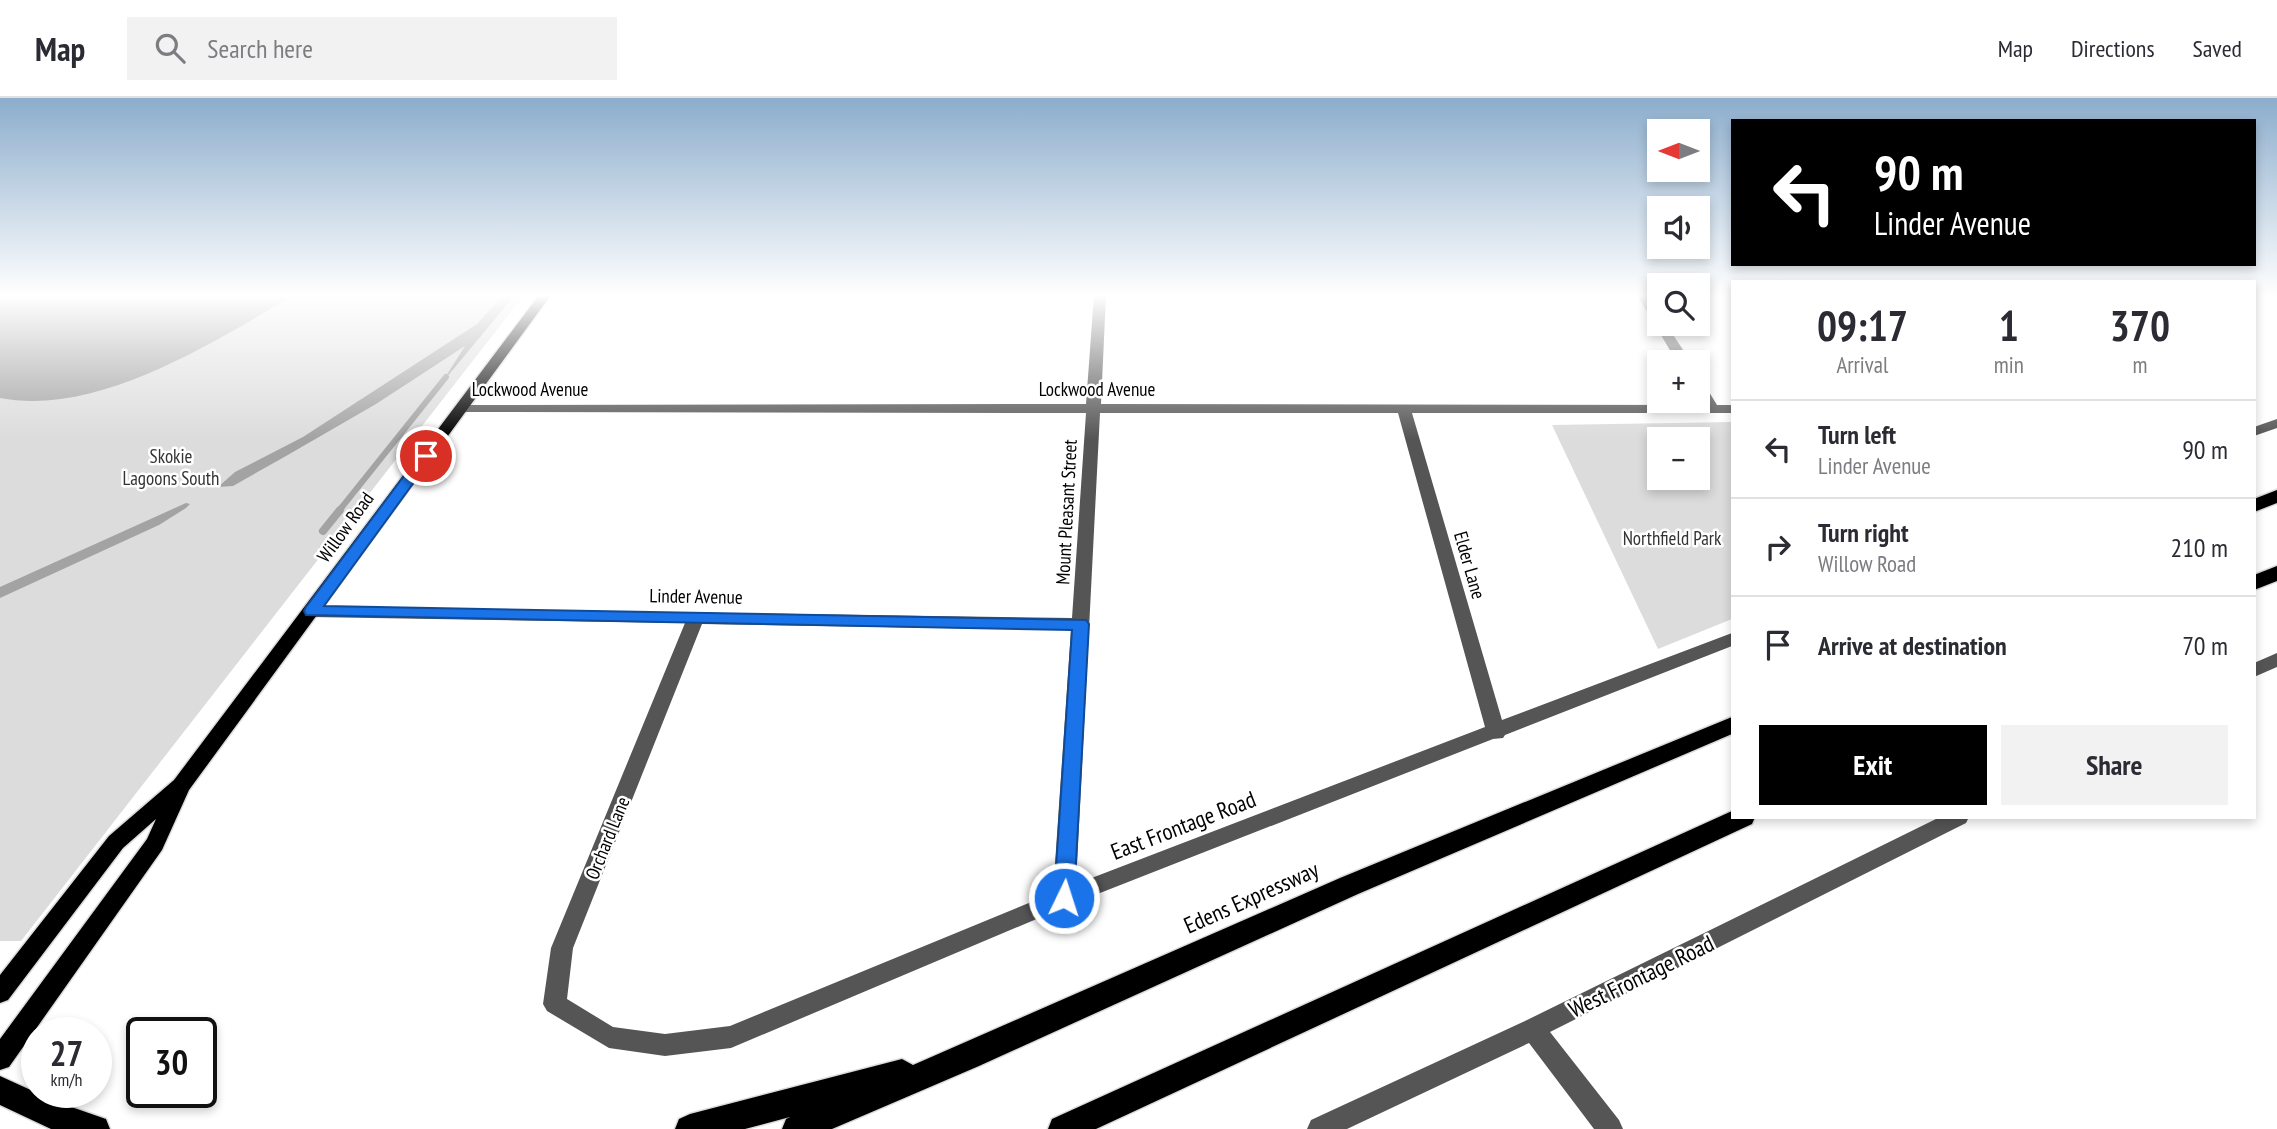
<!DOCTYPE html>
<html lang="en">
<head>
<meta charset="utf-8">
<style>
  body { margin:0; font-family:"PT Sans Narrow",sans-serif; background:#f2f2f3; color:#2b2b33; height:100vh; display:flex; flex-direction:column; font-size:26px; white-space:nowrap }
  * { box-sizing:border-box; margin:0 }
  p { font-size:23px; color:#7c7c81 }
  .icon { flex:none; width:38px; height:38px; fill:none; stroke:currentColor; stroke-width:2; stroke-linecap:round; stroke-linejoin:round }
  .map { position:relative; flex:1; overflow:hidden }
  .details { position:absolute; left:1731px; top:182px; width:525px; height:539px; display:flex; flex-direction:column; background:#fff; border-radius:0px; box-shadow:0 4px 10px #0003 }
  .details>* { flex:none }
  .banner { position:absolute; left:1731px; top:21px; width:525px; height:147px; border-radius:0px; box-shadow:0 4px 10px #0003; background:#000; color:#fff; overflow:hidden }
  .needle { width:46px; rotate:270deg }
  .buttons { position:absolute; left:1647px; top:21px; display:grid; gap:14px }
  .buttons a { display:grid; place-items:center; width:63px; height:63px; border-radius:0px; background:#fff; box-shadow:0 4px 10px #0003; font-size:35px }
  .speed { position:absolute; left:21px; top:919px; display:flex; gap:14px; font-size:35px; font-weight:700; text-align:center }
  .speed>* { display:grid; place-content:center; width:91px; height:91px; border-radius:50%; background:#fff; box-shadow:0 4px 10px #0003; line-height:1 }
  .speed small { font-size:18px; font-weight:400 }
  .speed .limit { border:4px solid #111; border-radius:10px; background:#fff; color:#111 }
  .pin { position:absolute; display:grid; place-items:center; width:60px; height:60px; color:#fff; margin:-30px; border:4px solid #fff; border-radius:50%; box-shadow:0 2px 7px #0007 }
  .me { position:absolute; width:77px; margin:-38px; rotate:4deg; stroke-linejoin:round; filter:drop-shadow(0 0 5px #0008) }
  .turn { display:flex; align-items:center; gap:24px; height:147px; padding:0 28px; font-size:32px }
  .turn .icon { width:91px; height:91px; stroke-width:2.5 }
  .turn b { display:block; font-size:49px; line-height:60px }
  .eta { display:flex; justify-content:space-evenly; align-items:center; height:119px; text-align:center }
  .eta b { font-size:42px; font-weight:700; line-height:49px }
  .primary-button { display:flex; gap:14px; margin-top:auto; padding:14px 28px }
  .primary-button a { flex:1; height:80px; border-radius:0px; background:#000; color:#fff; font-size:28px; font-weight:700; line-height:80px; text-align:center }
  .primary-button a+a { background:#f2f2f3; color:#2b2b33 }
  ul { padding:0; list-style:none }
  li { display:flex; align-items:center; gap:21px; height:98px; padding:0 28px; border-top:2px solid #e1e1e2 }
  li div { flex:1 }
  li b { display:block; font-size:26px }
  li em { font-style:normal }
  header { display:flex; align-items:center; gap:42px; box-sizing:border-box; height:98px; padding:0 35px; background:#fff; border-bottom:2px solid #e1e1e2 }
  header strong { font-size:33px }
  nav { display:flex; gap:38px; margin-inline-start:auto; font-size:24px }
  .search { width:490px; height:63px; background:#f2f2f3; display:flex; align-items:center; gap:18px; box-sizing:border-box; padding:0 24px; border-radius:0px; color:#7c7c81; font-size:26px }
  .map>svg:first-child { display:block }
</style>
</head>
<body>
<header>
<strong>Map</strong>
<div class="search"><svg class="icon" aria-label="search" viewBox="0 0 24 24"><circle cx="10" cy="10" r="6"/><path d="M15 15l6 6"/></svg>Search here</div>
<nav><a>Map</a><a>Directions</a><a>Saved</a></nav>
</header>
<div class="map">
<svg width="2277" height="1031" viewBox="0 0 2277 1031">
  <rect width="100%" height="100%" fill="#fff"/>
  <path fill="#dcdcdc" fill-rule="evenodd" d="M 0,197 L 524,197 L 21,843 L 0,843 Z
    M 1732,324 L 1732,521 L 1658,551 L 1552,327 ZM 1659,341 L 1698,341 L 1698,380 L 1659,380 Z"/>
  <path fill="#a3a3a3" d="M 0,197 L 294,197 C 214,244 97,319 0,300 Z
    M 503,197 L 515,197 L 441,286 L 465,248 L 376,306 L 286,358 L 233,388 L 218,389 L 235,374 L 303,339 L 477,226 Z
    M 186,405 L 190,406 L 186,410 L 159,427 L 0,500 L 0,489 Z"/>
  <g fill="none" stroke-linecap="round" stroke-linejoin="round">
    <path stroke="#a3a3a3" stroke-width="6" d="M 338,414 L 446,279"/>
    <path stroke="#a3a3a3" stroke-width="8" d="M 323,433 L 340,412"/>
    <defs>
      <path id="major" d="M 539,197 L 551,197 L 189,692 L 162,752 L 9,969 L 0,972 L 0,941 L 147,741 L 156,721 L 123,750 L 8,902 L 0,905 L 0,877 L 109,738 L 174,682 Z"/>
      <path id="highway" d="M 2277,392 L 2277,405 L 2254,414 L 2254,401 Z
        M 2277,468 L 2277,483 L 2254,492 L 2254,477 Z
        M 1732,619 L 1732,636 L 1358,796 L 979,968 L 832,1031 L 782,1031 L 786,1021 L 790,1019 L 745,1031 L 675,1031 L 679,1021 L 690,1016 L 902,961 L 913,967 L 1340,780 Z
        M 1732,713 L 1732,719 L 1755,719 L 1752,726 L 1096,1031 L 1048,1031 L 1052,1021 Z
        M 0,978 L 57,1004 L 106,1021 L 110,1031 L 51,1031 L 0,1007 Z"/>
    </defs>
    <use href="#major" stroke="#dbdbdb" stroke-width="3"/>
    <use href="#highway" stroke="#dbdbdb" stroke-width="3"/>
    <path fill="#555" fill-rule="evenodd" d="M 1094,197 L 1106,197 L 1101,306 L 1702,307 L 1698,298 L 1698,283 L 1703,284 L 1717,307 L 1732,307 L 1732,315 L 1412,315 L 1502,622 L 1732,535 L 1732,548 L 1505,637 L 1503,640 L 1493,641 L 1072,806 L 731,950 L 665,958 L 609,950 L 547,913 L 543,906 L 551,850 L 685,525 L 311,519 L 302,513 L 305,509 L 1072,520 L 1086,315 L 462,314 L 457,313 L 455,310 L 457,307 L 1086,306 ZM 1100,315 L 1398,315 L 1485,629 L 1076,786 ZM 702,526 L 1071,532 L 1053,795 L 730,928 L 665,936 L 613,929 L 567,901 L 573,850 Z
      M 1637,197 L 1649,197 L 1659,213 L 1659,226 L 1666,226 L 1691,264 L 1677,264 Z
      M 2277,321 L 2277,330 L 2254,338 L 2254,329 Z
      M 2277,555 L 2277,569 L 2254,579 L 2254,565 Z
      M 1940,719 L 1969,719 L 1966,725 L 1550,934 L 1619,1022 L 1623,1031 L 1594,1031 L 1529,945 L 1347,1031 L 1307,1031 L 1311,1022 L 1525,923 Z"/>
    <use href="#major" fill="#000" fill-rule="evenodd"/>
    <use href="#highway" fill="#000" fill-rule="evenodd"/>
  </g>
  <linearGradient id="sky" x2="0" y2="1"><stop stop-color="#8cadcc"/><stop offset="0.58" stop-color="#fff"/><stop offset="1" stop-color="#fff" stop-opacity="0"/></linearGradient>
  <rect width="2277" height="341" fill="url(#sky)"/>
  <path fill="#1a73e8" stroke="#114b97" stroke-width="2" d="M 426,354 L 433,358 L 324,508 L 1086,522 L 1089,526 L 1074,800 L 1071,806 L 1064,809 L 1057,806 L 1054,800 L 1072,532 L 306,517 L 304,513 L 306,509 L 421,355 Z"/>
  <g text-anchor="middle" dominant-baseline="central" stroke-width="5" stroke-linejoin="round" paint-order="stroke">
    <g font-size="19" fill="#000" stroke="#fff">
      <text x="530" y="291">Lockwood Avenue</text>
      <text x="1097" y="291">Lockwood Avenue</text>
      <text transform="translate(1066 414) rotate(-87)">Mount Pleasant Street</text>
      <text transform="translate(345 429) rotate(-54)">Willow Road</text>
      <text transform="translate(1470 467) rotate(74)">Elder Lane</text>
      <text transform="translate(696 498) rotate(1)">Linder Avenue</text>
      <text transform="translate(607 740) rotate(-68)">Orchard Lane</text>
    </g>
    <g font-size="19" fill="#333" stroke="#fff">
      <text x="171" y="358">Skokie<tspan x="171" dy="22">Lagoons South</tspan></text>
      <text x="1672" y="440">Northfield Park</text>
    </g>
    <g font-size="23" fill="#000" stroke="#fff">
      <text transform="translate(1183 727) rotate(-21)">East Frontage Road</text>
      <text transform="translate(1251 799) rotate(-24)">Edens Expressway</text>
      <text transform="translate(1641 878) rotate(-26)">West Frontage Road</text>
    </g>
  </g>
</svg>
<div class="buttons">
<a><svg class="needle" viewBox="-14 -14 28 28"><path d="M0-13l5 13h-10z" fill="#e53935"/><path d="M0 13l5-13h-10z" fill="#7c7c81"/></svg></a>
<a><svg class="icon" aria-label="sound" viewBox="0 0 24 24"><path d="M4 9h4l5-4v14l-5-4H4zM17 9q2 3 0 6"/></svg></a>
<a><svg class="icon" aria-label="search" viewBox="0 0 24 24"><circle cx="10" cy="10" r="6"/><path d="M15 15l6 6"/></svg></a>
<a>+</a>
<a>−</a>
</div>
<div class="speed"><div>27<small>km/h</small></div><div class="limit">30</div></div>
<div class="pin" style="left:426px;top:358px;background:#d93025"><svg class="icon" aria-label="arrive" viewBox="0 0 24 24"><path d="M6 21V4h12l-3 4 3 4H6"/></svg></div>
<svg class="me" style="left:1064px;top:800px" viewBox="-20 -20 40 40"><circle r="17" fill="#1a73e8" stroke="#fff" stroke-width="3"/><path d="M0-11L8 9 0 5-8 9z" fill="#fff"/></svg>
<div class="banner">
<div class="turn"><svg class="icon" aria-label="left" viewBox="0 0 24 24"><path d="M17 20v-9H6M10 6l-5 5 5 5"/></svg><div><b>90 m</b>Linder Avenue</div></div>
</div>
<section class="details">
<div class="eta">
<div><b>09:17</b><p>Arrival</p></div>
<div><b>1</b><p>min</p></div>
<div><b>370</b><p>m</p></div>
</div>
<ul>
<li><svg class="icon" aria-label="left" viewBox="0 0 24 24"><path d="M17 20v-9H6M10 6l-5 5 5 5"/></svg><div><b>Turn left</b><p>Linder Avenue</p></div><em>90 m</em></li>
<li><svg class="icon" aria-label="right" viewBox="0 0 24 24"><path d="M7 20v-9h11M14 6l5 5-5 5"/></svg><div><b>Turn right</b><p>Willow Road</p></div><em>210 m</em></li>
<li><svg class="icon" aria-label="arrive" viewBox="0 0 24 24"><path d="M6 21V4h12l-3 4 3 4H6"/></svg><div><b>Arrive at destination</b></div><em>70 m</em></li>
</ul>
<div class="primary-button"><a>Exit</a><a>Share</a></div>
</section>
</div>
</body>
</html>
